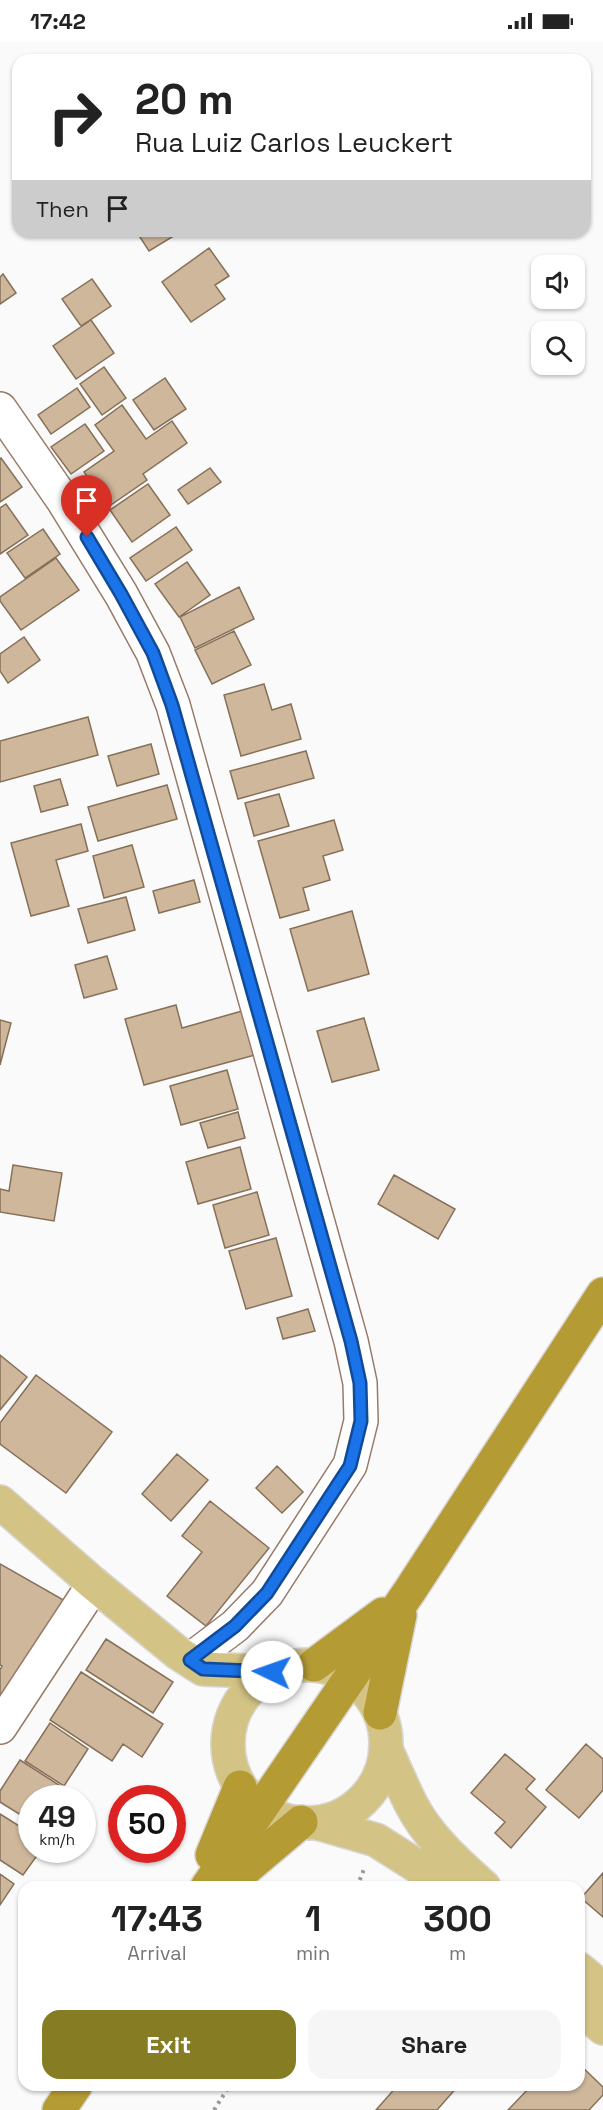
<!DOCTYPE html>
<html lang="en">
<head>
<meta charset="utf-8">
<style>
  body { margin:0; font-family:"Space Grotesk",sans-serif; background:#f6f6f6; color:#222; height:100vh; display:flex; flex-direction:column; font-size:22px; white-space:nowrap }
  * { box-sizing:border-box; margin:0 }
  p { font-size:20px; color:#767676 }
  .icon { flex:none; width:33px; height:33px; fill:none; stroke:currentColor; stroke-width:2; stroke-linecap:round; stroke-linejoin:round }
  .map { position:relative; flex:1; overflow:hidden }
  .drawer { position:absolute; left:18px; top:1839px; width:567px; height:210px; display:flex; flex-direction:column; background:#fff; border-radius:18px; box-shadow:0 2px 4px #0004 }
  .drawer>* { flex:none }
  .guide { position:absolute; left:12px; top:12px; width:579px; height:183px; border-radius:18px; box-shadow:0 2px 4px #0004; background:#fff; color:#222; overflow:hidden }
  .tools { position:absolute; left:531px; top:213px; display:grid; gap:12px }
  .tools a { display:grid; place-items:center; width:54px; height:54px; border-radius:12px; background:#fff; box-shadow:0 2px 4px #0004; font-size:30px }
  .speed { position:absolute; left:18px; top:1743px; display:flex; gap:12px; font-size:30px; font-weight:700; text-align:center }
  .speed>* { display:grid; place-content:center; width:78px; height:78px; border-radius:50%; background:#fff; box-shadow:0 2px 4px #0004; line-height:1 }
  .speed small { font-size:15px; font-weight:400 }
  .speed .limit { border:9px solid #d22; background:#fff; color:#111 }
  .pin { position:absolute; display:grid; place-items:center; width:51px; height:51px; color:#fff; margin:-62px -26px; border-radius:50% 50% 50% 0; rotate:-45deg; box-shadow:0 0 6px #0007 }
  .pin .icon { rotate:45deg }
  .me { position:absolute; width:66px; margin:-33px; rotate:273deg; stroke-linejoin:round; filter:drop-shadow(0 0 4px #0008) }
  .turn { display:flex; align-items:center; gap:21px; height:126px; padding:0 24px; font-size:27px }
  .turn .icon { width:78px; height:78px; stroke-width:2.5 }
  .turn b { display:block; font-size:42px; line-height:51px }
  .then { display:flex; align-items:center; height:57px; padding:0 24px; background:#0003; gap:12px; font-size:22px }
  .eta { display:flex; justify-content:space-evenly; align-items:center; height:102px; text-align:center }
  .eta b { font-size:36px; font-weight:700; line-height:42px }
  .cta { display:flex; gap:12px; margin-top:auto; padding:12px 24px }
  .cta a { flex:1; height:69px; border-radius:18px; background:#867c23; color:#fff; font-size:24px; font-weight:700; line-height:69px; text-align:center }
  .cta a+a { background:#f6f6f6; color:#222 }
  .status { display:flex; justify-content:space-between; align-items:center; height:42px; padding:0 30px; background:#fff; direction:ltr }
  .status svg { height:16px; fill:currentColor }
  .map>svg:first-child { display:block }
</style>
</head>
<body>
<div class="status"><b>17:42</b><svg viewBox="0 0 49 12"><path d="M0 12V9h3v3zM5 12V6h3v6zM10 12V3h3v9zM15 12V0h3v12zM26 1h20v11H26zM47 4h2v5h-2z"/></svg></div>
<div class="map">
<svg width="603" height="2068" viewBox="0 0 603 2068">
  <rect width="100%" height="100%" fill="#fafafa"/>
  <path fill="#cfb79c" stroke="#877058" stroke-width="1.5" d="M 136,189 L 182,189 L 149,209 Z
    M 209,206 L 229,234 L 215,243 L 225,257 L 191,280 L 162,240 Z
    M 3,232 L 16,251 L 0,262 L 0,235 Z
    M 92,237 L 111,264 L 81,284 L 62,257 Z
    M 91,278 L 114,311 L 76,337 L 53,304 Z
    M 104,325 L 126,356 L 102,373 L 80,342 Z
    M 165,336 L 186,367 L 154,388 L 133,358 Z
    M 77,346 L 90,365 L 51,392 L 38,373 Z
    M 122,363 L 146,397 L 172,379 L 187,401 L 143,432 L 147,438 L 108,465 L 84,430 L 114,409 L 95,383 Z
    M 85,382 L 104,409 L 71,432 L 51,405 Z
    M 1,416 L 22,445 L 0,460 L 0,417 Z
    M 210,426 L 221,440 L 188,462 L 178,448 Z
    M 148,442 L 170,473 L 132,500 L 110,468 Z
    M 6,462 L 28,493 L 0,512 L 0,466 Z
    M 176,485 L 192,508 L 146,539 L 130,516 Z
    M 43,487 L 60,512 L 25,536 L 7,511 Z
    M 56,516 L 79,548 L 21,588 L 0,559 L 0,555 Z
    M 187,520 L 210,553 L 179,575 L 155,542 Z
    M 239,545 L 254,577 L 195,606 L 180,575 Z
    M 234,589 L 251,623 L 212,642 L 195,608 Z
    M 24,595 L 40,618 L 8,641 L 0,629 L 0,612 Z
    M 264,642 L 272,668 L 291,662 L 301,697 L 241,714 L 224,653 Z
    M 88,675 L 98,713 L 0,740 L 0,699 Z
    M 151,702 L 159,732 L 117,744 L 108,714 Z
    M 306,709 L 314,736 L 238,757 L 230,729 Z
    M 60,737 L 68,763 L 41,770 L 34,744 Z
    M 167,743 L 177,777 L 98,799 L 88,765 Z
    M 279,752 L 289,784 L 254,794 L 245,761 Z
    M 334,778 L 343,808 L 323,814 L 330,838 L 303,846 L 309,868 L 280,876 L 258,799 Z
    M 81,782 L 88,809 L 56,818 L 69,864 L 31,874 L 11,801 Z
    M 132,803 L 144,845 L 104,856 L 93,814 Z
    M 194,838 L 200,860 L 159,871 L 153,849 Z
    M 126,855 L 135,888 L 88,901 L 78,867 Z
    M 352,869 L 369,932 L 308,949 L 290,887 Z
    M 107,914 L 117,947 L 84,956 L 75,923 Z
    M 176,963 L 182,986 L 242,969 L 255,1013 L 144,1043 L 125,977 Z
    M 364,976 L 379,1028 L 332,1040 L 317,989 Z
    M 0,978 L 11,981 L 0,1023 Z
    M 227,1028 L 238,1067 L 181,1083 L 170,1044 Z
    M 238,1070 L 245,1096 L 208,1106 L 200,1081 Z
    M 240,1105 L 251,1147 L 198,1162 L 186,1120 Z
    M 13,1123 L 62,1131 L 54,1179 L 0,1170 L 0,1147 L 9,1149 Z
    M 394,1133 L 455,1167 L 438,1197 L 378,1162 Z
    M 257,1150 L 269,1193 L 225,1206 L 213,1163 Z
    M 276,1196 L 292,1254 L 246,1267 L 229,1209 Z
    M 308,1267 L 315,1289 L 283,1297 L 277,1276 Z
    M 0,1313 L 27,1335 L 0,1368 Z
    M 36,1333 L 112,1390 L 66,1451 L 0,1402 L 0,1381 Z
    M 177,1412 L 208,1438 L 171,1479 L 142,1452 Z
    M 277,1424 L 303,1450 L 282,1471 L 256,1446 Z
    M 210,1459 L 269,1506 L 206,1584 L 167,1554 L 202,1510 L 182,1494 Z
    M 0,1522 L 67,1560 L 0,1678 L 0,1628 L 2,1624 L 0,1623 Z
    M 106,1597 L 173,1640 L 153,1671 L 86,1628 Z
    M 81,1630 L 163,1682 L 142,1715 L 123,1702 L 112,1719 L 50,1678 Z
    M 50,1681 L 88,1707 L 64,1744 L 25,1719 Z
    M 586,1702 L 603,1717 L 603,1748 L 579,1776 L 546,1748 Z
    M 505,1712 L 535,1737 L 526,1747 L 546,1765 L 511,1806 L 495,1791 L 505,1780 L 471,1751 Z
    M 20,1718 L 79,1756 L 32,1756 L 32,1780 L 0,1760 L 0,1749 Z
    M 0,1772 L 32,1792 L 32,1808 L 41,1808 L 23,1833 L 0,1818 Z
    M 603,1831 L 603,1875 L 581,1856 Z
    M 0,1832 L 14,1842 L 0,1863 Z
    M 579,2022 L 603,2045 L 603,2053 L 589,2068 L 508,2068 L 532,2043 L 579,2043 Z
    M 398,2043 L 459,2043 L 437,2068 L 376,2068 Z"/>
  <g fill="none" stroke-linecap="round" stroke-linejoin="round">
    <defs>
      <path id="minor" d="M 0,367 L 63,458 L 121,552 L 153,611 L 173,663 L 351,1299 L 360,1341 L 361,1379 L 350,1423 L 267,1551 L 235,1584 L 190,1618
        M 0,1685 L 94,1542"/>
      <path id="major" d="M 0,1460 L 94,1542 L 178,1611 L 203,1627 L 272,1630
        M228 1702a79 79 0 1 1 158 0a79 79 0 1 1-158 0Z
        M 386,1707 C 394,1725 402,1744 411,1762 C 428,1795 457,1821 484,1845
        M 317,1781 L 376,1798 L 417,1824 L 442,1845
        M 579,1927 L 603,1947
        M 579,1965 L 603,1986"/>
      <path id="highway" d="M 314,1623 L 383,1572
        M 380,1671 L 400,1573
        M 212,1813 L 240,1745
        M 207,1845 L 411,1547 L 603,1252
        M 224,1845 L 301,1780
        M 59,2068 L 76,2043"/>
    </defs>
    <use href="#minor" stroke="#987a68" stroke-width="36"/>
    <use href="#major" stroke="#d9d6d5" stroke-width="36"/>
    <use href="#highway" stroke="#d9d6d5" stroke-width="36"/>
    <path stroke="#9e9894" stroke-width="4" stroke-dasharray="3 4.5" stroke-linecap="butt" d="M 357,1845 L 364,1827
      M 214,2068 L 230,2043"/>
    <use href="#minor" stroke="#fff" stroke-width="33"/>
    <use href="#major" stroke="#d3c385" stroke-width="33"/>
    <use href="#highway" stroke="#b59b33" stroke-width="33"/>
  </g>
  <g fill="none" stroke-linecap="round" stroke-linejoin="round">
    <defs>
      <path id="route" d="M 87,495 L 121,552 L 153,611 L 172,663 L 351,1299 L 360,1341 L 361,1379 L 350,1424 L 267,1551 L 235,1584 L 190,1618 L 203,1627 L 272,1630"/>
    </defs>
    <use href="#route" stroke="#114b97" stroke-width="15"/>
    <use href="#route" stroke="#1a73e8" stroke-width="10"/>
  </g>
</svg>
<div class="tools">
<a><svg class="icon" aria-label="sound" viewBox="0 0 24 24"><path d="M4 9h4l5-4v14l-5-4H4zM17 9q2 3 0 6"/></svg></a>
<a><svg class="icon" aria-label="search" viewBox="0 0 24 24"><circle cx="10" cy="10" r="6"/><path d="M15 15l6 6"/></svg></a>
</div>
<div class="speed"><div>49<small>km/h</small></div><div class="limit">50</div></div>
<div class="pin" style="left:87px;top:495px;background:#d93025"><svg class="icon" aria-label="arrive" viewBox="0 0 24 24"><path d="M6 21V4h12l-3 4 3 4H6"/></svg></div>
<svg class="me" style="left:272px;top:1630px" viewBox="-20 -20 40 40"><circle r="19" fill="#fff"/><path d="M0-13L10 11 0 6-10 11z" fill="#1a73e8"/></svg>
<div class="guide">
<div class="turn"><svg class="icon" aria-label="right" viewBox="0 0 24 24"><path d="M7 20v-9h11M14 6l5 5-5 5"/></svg><div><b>20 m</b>Rua Luiz Carlos Leuckert</div></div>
<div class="then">Then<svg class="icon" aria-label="arrive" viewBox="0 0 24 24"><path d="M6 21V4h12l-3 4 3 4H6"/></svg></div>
</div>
<section class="drawer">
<div class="eta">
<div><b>17:43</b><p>Arrival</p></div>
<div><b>1</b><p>min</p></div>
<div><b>300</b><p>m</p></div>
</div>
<div class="cta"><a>Exit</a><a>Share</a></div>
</section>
</div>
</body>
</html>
